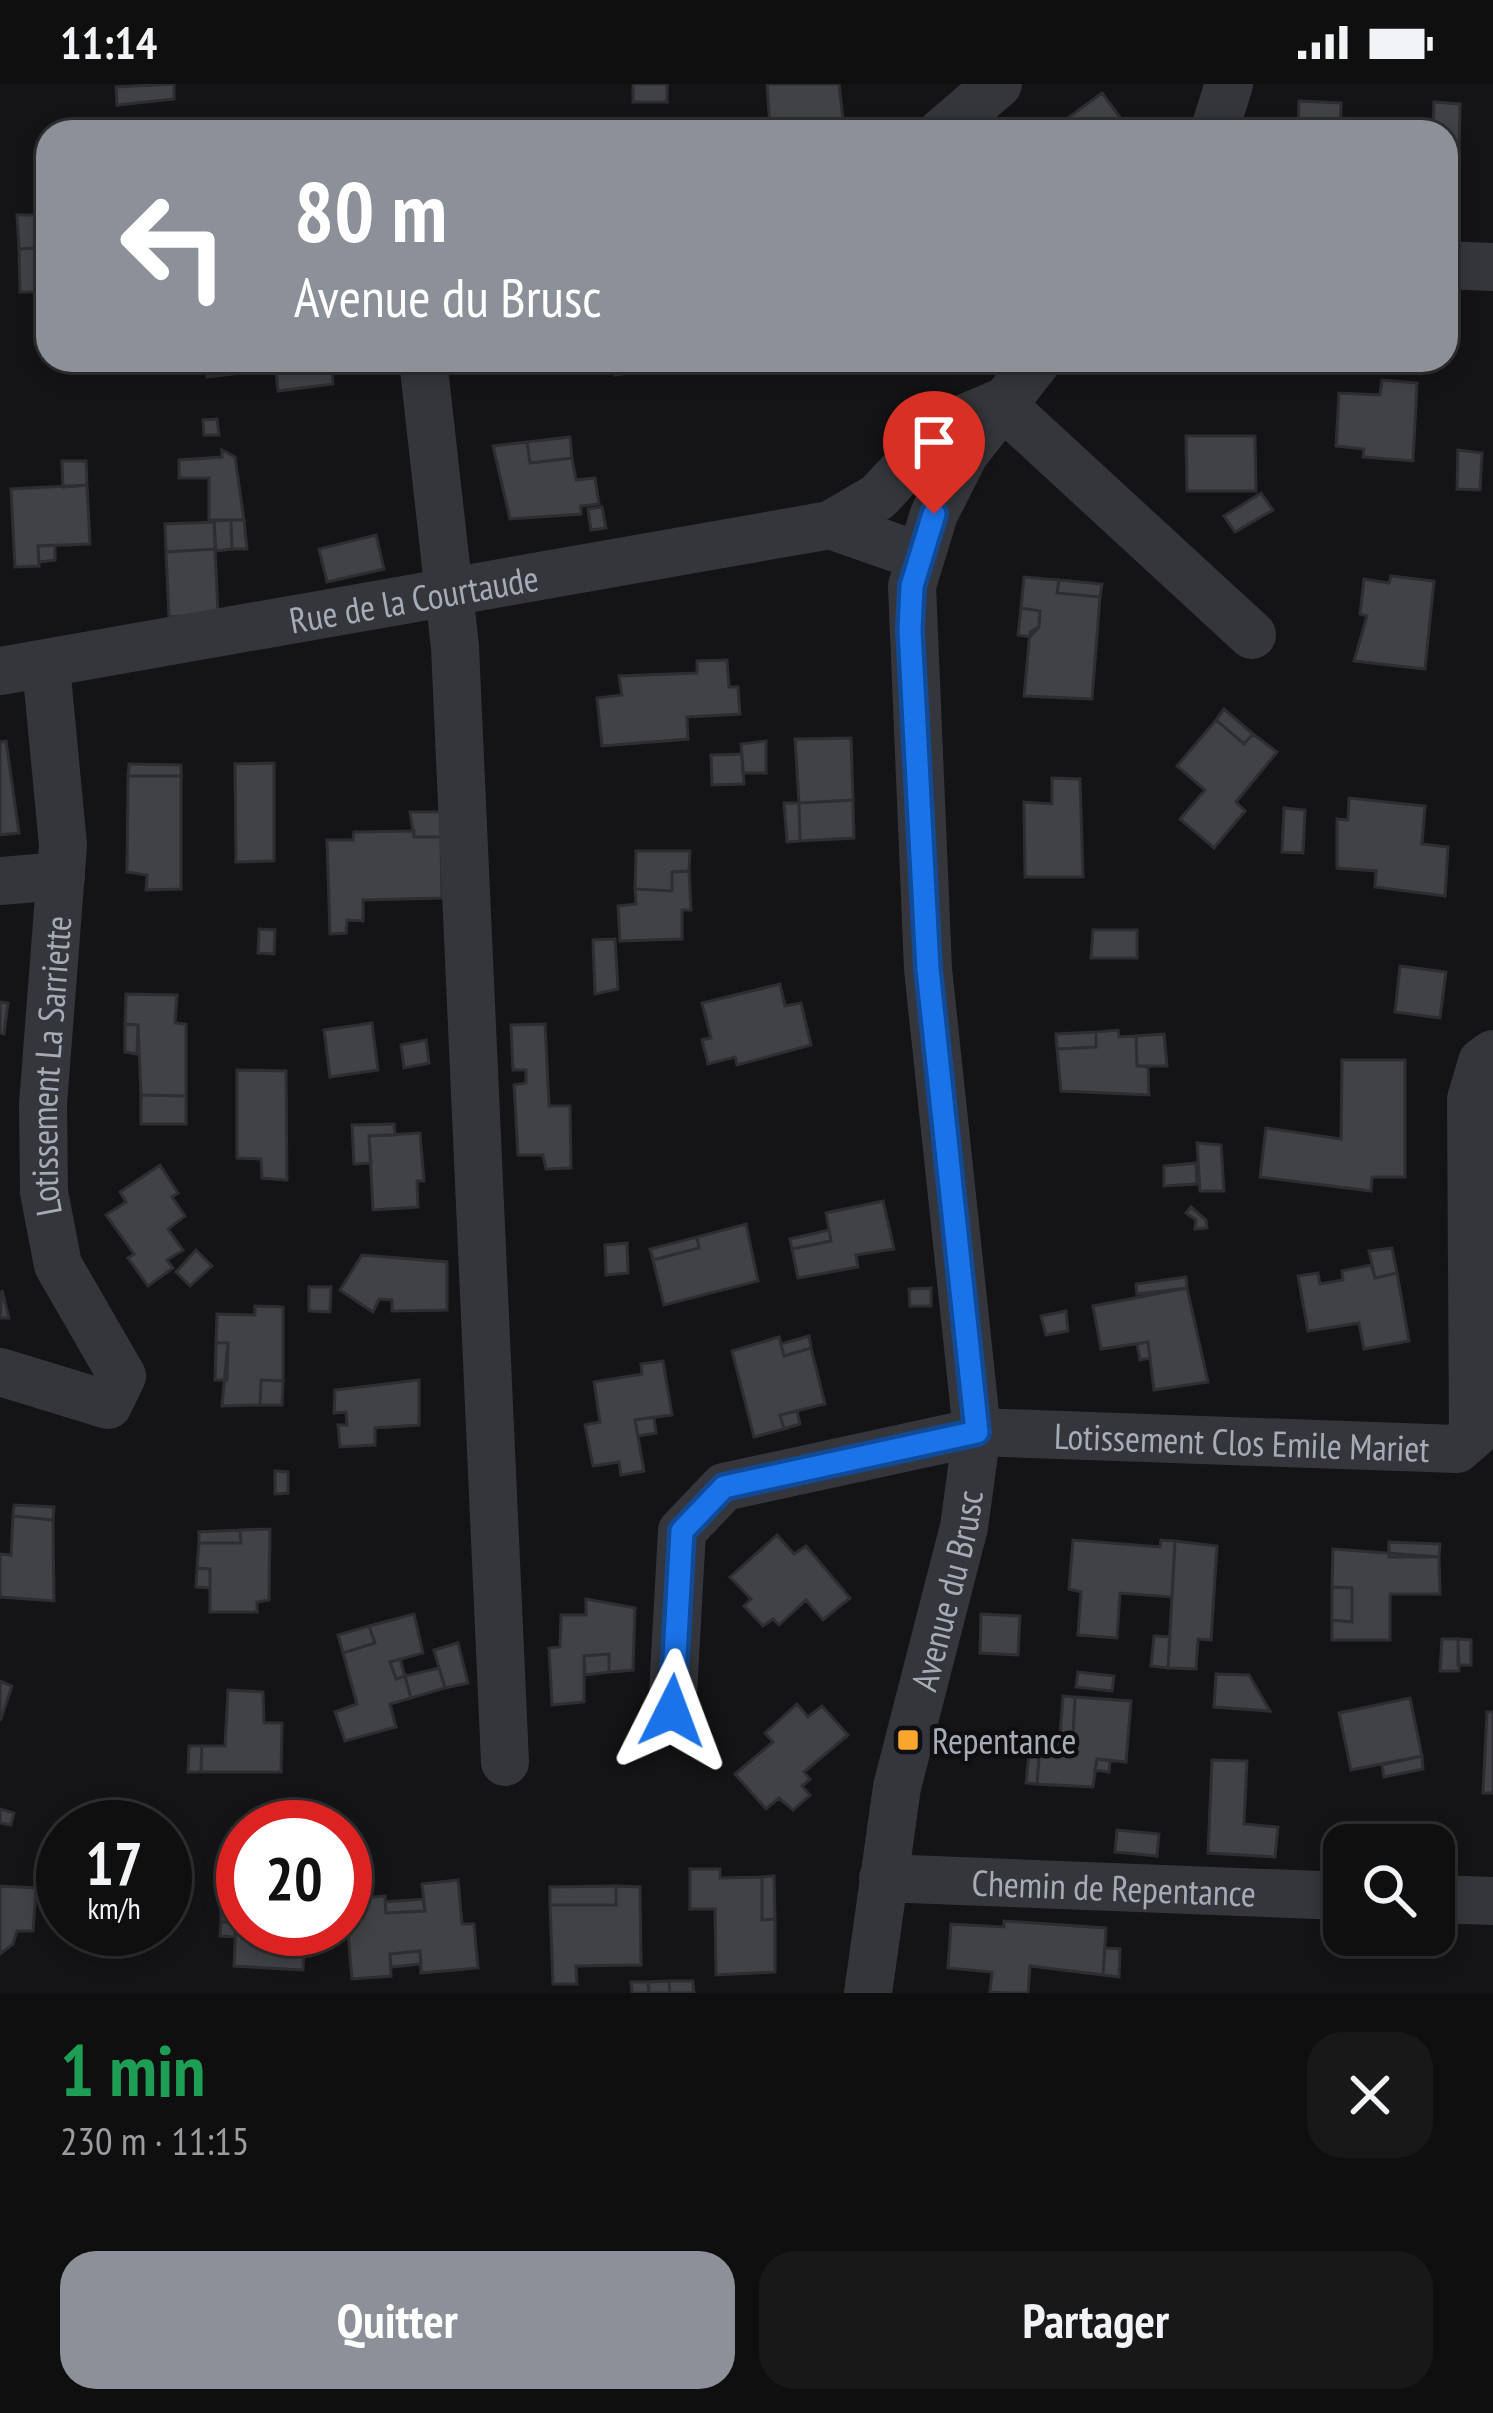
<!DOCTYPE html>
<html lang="fr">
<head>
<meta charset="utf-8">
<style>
  body { margin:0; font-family:"PT Sans Narrow",sans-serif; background:#181819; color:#f1f3f6; height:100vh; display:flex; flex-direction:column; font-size:45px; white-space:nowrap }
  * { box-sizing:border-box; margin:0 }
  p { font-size:39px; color:#9b9c9f }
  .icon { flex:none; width:66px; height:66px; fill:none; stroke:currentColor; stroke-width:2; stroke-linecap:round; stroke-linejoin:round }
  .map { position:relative; height:1909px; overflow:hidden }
  .sheet { display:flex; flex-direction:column; background:#0f0f10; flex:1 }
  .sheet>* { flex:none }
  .top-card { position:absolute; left:36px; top:36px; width:1422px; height:252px; border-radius:36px; box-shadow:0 6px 18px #0003,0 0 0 3px #2f2f30; background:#8c9099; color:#fff; overflow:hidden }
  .controls { position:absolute; left:1323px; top:1740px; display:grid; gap:24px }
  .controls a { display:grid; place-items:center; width:132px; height:132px; border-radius:24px; background:#0f0f10; box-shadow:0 6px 18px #0003,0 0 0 3px #2f2f30; font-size:60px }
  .speed { position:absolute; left:36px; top:1716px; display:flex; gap:24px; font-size:60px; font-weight:700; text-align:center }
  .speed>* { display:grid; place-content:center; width:156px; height:156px; border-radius:50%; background:#0f0f10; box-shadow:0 6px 18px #0003,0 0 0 3px #2f2f30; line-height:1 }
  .speed small { font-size:30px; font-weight:400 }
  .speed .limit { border:18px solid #d22; background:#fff; color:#111 }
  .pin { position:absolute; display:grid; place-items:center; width:102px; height:102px; color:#fff; margin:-123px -51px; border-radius:50% 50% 50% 0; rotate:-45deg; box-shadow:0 0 12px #0007 }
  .pin .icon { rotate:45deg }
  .me { position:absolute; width:132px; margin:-66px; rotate:3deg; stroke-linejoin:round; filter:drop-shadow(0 0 9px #0008) }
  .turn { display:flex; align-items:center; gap:42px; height:252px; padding:0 60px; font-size:54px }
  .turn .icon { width:156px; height:156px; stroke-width:2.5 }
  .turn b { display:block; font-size:84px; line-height:102px }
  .round { display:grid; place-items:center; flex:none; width:126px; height:126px; border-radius:36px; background:#181819 }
  .summary { display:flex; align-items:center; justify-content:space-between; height:204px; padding:0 60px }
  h1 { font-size:72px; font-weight:700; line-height:90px; color:#1e9e55 }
  .button { display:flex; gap:24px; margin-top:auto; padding:24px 60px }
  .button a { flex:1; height:138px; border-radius:36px; background:#8c9099; color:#fff; font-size:48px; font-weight:700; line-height:138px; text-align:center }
  .button a+a { background:#181819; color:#f1f3f6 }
  .status { display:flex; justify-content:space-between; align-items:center; height:84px; padding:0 60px; background:#0f0f10; direction:ltr }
  .status svg { height:33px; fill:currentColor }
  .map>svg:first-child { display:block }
</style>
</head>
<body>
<div class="status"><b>11:14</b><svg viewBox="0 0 49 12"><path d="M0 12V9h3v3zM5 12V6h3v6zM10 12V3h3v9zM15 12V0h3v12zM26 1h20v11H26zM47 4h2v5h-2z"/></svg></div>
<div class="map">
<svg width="1493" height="1909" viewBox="0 0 1493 1909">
  <rect width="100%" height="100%" fill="#141416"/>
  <path fill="#404246" stroke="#2e2e32" stroke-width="3" d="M 174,0 L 174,15 L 117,21 L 116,3 Z
    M 633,0 L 667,0 L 667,18 L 633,18 Z
    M 767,0 L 839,0 L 844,44 L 764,48 L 770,44 Z
    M 1102,9 L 1131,48 L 1065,48 L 1075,41 L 1069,33 Z
    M 1299,17 L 1341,19 L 1340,48 L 1298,48 Z
    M 1434,18 L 1460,20 L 1459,74 L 1446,74 L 1446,48 L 1433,48 Z
    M 1339,34 L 1397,37 L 1396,48 L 1340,48 Z
    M 314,35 L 315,48 L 299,48 L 298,37 Z
    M 298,37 L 299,48 L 243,48 L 243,43 Z
    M 568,37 L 569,48 L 504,48 L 504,43 Z
    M 17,131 L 48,131 L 48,163 L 19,165 Z
    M 48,163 L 48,208 L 20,208 L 19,165 Z
    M 206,276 L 331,276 L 333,300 L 278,307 L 276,285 L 207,293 Z
    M 612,276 L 645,276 L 646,286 L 615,291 Z
    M 1382,296 L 1417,299 L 1413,377 L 1363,373 L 1364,365 L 1336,362 L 1339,309 L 1380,311 Z
    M 217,335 L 219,351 L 204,351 L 203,336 Z
    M 1186,352 L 1255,352 L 1256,407 L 1187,407 Z
    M 570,353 L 572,374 L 530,379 L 527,358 Z
    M 527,358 L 530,379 L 572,374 L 576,396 L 595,394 L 599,420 L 581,422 L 581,430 L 510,435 L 493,362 Z
    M 222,366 L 235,373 L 244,436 L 209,436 L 209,394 L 179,394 L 179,376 L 222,373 Z
    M 1458,366 L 1482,369 L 1480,406 L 1457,405 Z
    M 62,377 L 86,377 L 87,401 L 63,403 Z
    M 87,401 L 90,460 L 38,462 L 39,482 L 15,483 L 11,405 Z
    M 1261,409 L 1273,426 L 1235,448 L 1224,432 Z
    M 602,423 L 606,444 L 591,446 L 588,425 Z
    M 231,436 L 244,436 L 247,465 L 232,465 Z
    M 231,436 L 232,465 L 216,467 L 214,437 Z
    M 214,438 L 215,465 L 166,468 L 165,440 Z
    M 376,451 L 384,485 L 327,498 L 319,465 Z
    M 55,461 L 55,476 L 39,478 L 38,462 Z
    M 215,465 L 218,529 L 169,533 L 166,468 Z
    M 1391,492 L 1434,497 L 1425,585 L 1354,577 L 1367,532 L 1360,530 L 1364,495 L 1389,499 Z
    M 1024,493 L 1059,496 L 1057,509 L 1100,513 L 1092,615 L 1024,612 L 1030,548 L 1039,543 L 1040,527 L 1021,524 Z
    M 1059,496 L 1102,500 L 1100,513 L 1057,509 Z
    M 1021,524 L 1040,527 L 1039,543 L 1030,553 L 1018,551 Z
    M 727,576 L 729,603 L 738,603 L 740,630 L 687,633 L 688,655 L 602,662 L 597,614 L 622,611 L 619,592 L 697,589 L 697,577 Z
    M 1224,625 L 1253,650 L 1244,660 L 1216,636 Z
    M 1216,636 L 1244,660 L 1253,650 L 1277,668 L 1236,718 L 1245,727 L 1214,764 L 1180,735 L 1205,706 L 1177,682 Z
    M 851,654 L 853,716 L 799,719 L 795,655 Z
    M 6,657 L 19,749 L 0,751 L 0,658 Z
    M 766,657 L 766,689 L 743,689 L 741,660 Z
    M 742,670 L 744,700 L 712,701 L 711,671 Z
    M 274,679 L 274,777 L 236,778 L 235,680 Z
    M 129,680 L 181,681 L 181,692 L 128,692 Z
    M 128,692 L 181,692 L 181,805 L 146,806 L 147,791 L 127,788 Z
    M 1052,694 L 1080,695 L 1083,793 L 1025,793 L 1024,718 L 1052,720 Z
    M 1349,714 L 1425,722 L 1422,760 L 1448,763 L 1445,812 L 1375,803 L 1376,787 L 1337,784 L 1337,735 L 1348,736 Z
    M 853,716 L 854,754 L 800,757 L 799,719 Z
    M 784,719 L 799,719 L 800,757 L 787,758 Z
    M 1284,724 L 1305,726 L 1303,769 L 1282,768 Z
    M 410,728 L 441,728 L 441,753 L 414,753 Z
    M 414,747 L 414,753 L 441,753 L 442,814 L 363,816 L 363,837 L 347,836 L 346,849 L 330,850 L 327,756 L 353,756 L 354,748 Z
    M 636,767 L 690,767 L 689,787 L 672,788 L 672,807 L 635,805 Z
    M 689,787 L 691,826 L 682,826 L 682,855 L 620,857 L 618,822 L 636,820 L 635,805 L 672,807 L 672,788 Z
    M 259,845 L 275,846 L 274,870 L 258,869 Z
    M 1093,846 L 1137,846 L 1137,874 L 1091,874 Z
    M 615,855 L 618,905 L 595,910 L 593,856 Z
    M 1400,882 L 1446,888 L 1440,934 L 1395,928 Z
    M 780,900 L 785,922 L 801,919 L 811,961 L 737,981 L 735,973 L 708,980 L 702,956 L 711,954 L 702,919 Z
    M 126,910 L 177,911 L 175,939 L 186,940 L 186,1012 L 141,1011 L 138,941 L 125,940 Z
    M 0,918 L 8,919 L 4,950 L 0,949 Z
    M 372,939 L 378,986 L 330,993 L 324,946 Z
    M 125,940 L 138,941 L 137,970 L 125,968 Z
    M 545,940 L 549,1022 L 570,1022 L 571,1084 L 546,1085 L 543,1071 L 518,1071 L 514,1001 L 526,999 L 526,986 L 513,986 L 511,941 Z
    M 1118,946 L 1119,953 L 1136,952 L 1137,982 L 1148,983 L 1149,1011 L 1061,1007 L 1057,965 L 1096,963 L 1096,948 Z
    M 1096,948 L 1096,963 L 1057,965 L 1056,950 Z
    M 1164,950 L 1167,982 L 1137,982 L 1136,952 Z
    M 426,956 L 429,979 L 404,984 L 401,961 Z
    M 1342,976 L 1405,976 L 1405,1093 L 1372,1093 L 1371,1107 L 1260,1093 L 1266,1044 L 1341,1055 Z
    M 237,986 L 286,987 L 287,1096 L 262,1094 L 261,1075 L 237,1074 Z
    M 141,1011 L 186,1012 L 186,1040 L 141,1040 Z
    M 394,1040 L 395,1051 L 369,1052 L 371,1079 L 354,1080 L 352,1041 Z
    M 420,1049 L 424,1097 L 417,1097 L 418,1123 L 373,1126 L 369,1052 Z
    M 1197,1059 L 1221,1061 L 1224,1107 L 1200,1107 Z
    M 1196,1079 L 1197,1100 L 1164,1102 L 1164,1082 Z
    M 160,1081 L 178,1109 L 172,1113 L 185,1132 L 168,1145 L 183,1166 L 167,1176 L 173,1184 L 148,1202 L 128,1174 L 134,1170 L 106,1131 L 126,1118 L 120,1108 Z
    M 883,1117 L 894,1165 L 856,1171 L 858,1183 L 798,1194 L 792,1165 L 831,1157 L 826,1129 Z
    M 1191,1123 L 1206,1136 L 1207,1144 L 1195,1145 L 1196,1136 L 1186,1129 Z
    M 746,1140 L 758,1197 L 664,1221 L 653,1176 L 699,1164 L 697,1153 Z
    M 829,1146 L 831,1157 L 792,1165 L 790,1155 Z
    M 697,1153 L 699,1164 L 653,1176 L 650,1165 Z
    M 627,1159 L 628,1189 L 606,1191 L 605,1161 Z
    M 1392,1164 L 1397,1189 L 1375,1194 L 1369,1167 Z
    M 196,1166 L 212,1182 L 190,1202 L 176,1188 Z
    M 362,1171 L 447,1178 L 447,1226 L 392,1227 L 392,1216 L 379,1215 L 373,1228 L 340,1206 Z
    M 1371,1181 L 1375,1194 L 1397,1189 L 1409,1257 L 1364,1265 L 1359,1239 L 1308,1247 L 1298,1192 L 1318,1189 L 1320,1200 L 1343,1196 L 1342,1187 Z
    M 1186,1193 L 1187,1204 L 1137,1210 L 1136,1200 Z
    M 309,1203 L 331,1203 L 330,1228 L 309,1227 Z
    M 931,1204 L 931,1222 L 910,1222 L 909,1205 Z
    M 1187,1204 L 1208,1298 L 1154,1306 L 1148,1258 L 1101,1265 L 1093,1222 Z
    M 2,1206 L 9,1234 L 0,1234 Z
    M 255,1222 L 283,1223 L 283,1297 L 261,1296 L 260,1321 L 222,1322 L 228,1259 L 216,1259 L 217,1230 L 255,1231 Z
    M 1066,1227 L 1068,1247 L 1046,1251 L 1041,1232 Z
    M 809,1252 L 811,1264 L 784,1272 L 781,1260 Z
    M 779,1253 L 784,1272 L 811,1264 L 825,1320 L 780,1331 L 784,1345 L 754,1353 L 732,1267 Z
    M 1148,1258 L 1150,1274 L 1140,1276 L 1137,1260 Z
    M 216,1259 L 228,1259 L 227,1296 L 215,1296 Z
    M 663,1277 L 672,1331 L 635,1336 L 644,1387 L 621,1391 L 619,1378 L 593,1382 L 585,1341 L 600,1338 L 594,1298 L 642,1290 L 641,1280 Z
    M 261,1296 L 283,1297 L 282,1321 L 260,1321 Z
    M 419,1296 L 419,1341 L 375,1344 L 375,1361 L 340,1363 L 338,1341 L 347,1341 L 346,1328 L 334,1329 L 335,1306 Z
    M 797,1327 L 800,1340 L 784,1345 L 780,1331 Z
    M 654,1333 L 656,1349 L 638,1352 L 635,1336 Z
    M 275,1387 L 288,1388 L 288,1409 L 275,1410 Z
    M 14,1421 L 54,1423 L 53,1436 L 13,1432 Z
    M 13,1432 L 53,1436 L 54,1517 L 0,1513 L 0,1470 L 11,1471 Z
    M 270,1445 L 269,1516 L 257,1518 L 257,1528 L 210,1528 L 210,1485 L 197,1484 L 199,1459 L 241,1459 L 240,1446 Z
    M 240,1446 L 241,1459 L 199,1459 L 199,1448 Z
    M 777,1451 L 794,1470 L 806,1462 L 850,1514 L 823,1536 L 806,1516 L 779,1541 L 773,1535 L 763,1542 L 744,1522 L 751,1515 L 730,1493 Z
    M 1073,1456 L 1160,1463 L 1161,1456 L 1175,1457 L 1172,1513 L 1120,1509 L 1117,1554 L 1078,1551 L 1081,1508 L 1069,1505 Z
    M 1175,1457 L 1217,1462 L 1211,1556 L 1198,1555 L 1196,1585 L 1168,1584 Z
    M 1389,1458 L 1440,1460 L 1439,1473 L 1389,1473 Z
    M 1333,1465 L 1439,1473 L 1440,1510 L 1390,1510 L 1390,1556 L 1332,1556 L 1332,1536 L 1352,1538 L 1352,1504 L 1332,1503 Z
    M 197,1484 L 210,1485 L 210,1504 L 196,1503 Z
    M 1332,1503 L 1352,1504 L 1352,1538 L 1332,1536 Z
    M 586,1515 L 635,1524 L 633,1586 L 609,1588 L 609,1570 L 584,1572 L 584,1618 L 552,1621 L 549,1564 L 560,1563 L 561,1531 L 586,1531 Z
    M 414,1530 L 423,1569 L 390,1578 L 396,1595 L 405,1592 L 411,1614 L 390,1620 L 396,1643 L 345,1657 L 335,1628 L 357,1620 L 343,1569 L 375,1559 L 369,1542 Z
    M 981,1530 L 1020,1532 L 1018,1571 L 980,1569 Z
    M 369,1542 L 375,1559 L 343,1569 L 338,1551 Z
    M 1154,1552 L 1170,1553 L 1168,1584 L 1151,1582 Z
    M 1442,1555 L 1458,1555 L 1459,1587 L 1440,1587 Z
    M 1458,1555 L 1471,1556 L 1471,1581 L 1458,1581 Z
    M 458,1559 L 468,1599 L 445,1604 L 434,1566 Z
    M 609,1570 L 609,1588 L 585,1591 L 584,1572 Z
    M 400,1575 L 405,1592 L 396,1595 L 390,1578 Z
    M 439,1584 L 445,1604 L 411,1614 L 405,1592 Z
    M 1078,1588 L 1114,1592 L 1112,1607 L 1076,1603 Z
    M 1216,1590 L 1249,1591 L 1270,1627 L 1214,1623 Z
    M 0,1597 L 12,1602 L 0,1637 Z
    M 228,1606 L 263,1608 L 264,1639 L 282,1639 L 281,1688 L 201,1688 L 202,1662 L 225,1662 Z
    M 1063,1612 L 1075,1613 L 1073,1652 L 1060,1652 Z
    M 1075,1613 L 1131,1617 L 1126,1678 L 1097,1675 L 1093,1703 L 1037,1700 L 1041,1650 L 1073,1652 Z
    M 1410,1614 L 1422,1672 L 1351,1686 L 1339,1629 Z
    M 797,1620 L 808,1633 L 822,1622 L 848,1651 L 804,1688 L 810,1695 L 802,1702 L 810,1711 L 793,1726 L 779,1714 L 766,1725 L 735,1690 L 773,1658 L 765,1649 Z
    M 1487,1628 L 1493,1628 L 1493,1709 L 1483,1709 Z
    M 1031,1649 L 1041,1650 L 1037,1700 L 1026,1699 Z
    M 189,1662 L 202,1662 L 201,1688 L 188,1688 Z
    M 1422,1672 L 1423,1685 L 1384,1693 L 1382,1681 Z
    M 1097,1675 L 1110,1677 L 1109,1688 L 1095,1686 Z
    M 1212,1676 L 1247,1677 L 1244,1740 L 1278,1743 L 1275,1773 L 1208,1769 Z
    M 0,1725 L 14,1729 L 11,1741 L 0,1739 Z
    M 59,1740 L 71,1743 L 63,1743 L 63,1804 Z
    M 1117,1746 L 1159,1750 L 1157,1772 L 1115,1768 Z
    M 690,1785 L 720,1785 L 720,1794 L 762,1793 L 762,1836 L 775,1835 L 775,1888 L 716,1891 L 715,1825 L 690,1825 Z
    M 774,1792 L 775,1835 L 762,1836 L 762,1793 Z
    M 221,1795 L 243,1795 L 243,1811 L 221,1810 Z
    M 458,1796 L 462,1840 L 474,1840 L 478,1884 L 421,1889 L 420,1867 L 390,1870 L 391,1892 L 352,1895 L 345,1815 L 385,1812 L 386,1829 L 425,1827 L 422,1800 Z
    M 0,1802 L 36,1804 L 33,1847 L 17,1847 L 13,1860 L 0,1870 Z
    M 616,1802 L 616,1821 L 550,1821 L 550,1803 Z
    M 616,1802 L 640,1803 L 641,1881 L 576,1882 L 577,1900 L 553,1900 L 550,1821 L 616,1821 Z
    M 221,1810 L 243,1811 L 243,1845 L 305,1845 L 303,1886 L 234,1882 L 236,1838 L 221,1838 Z
    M 423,1815 L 425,1827 L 386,1829 L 385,1818 Z
    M 1004,1837 L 1106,1844 L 1103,1891 L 1030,1882 L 1028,1909 L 1005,1909 L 990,1908 L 992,1888 L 948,1884 L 951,1840 L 1004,1843 Z
    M 221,1838 L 236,1838 L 235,1853 L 220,1852 Z
    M 1105,1864 L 1120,1865 L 1119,1893 L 1103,1891 Z
    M 420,1867 L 421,1880 L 391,1883 L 390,1870 Z
    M 669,1897 L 693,1897 L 694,1909 L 670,1909 Z
    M 669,1897 L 670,1909 L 649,1909 L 648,1898 Z
    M 631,1898 L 648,1898 L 649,1909 L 632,1909 Z"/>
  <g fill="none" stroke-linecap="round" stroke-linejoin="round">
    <g stroke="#35363b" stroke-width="48">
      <path d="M 942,48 L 998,0"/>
      <path d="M 1214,48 L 1229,0"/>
      <path d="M 1446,181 L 1493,183"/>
      <path d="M 423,276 L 455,563 L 505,1678"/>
      <path d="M 830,441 L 878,413 L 943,343 L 1000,319 L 1252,551"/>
      <path id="s1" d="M 0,587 L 830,441 L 919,472"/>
      <path d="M 0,797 L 61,792"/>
      <path id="s2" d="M 0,1288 L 108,1321 L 122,1292 L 58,1181 L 44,1108 L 43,1020 L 63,761 L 46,582"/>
      <path id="s3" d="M 672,1627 L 682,1447 L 724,1403 L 977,1348 L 1457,1365 L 1473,1351 L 1471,1015 L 1482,978 L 1493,970"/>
      <path id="s4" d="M 883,1794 L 1344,1812"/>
      <path d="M 1434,1815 L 1493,1817"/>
      <path id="s5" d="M 868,1909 L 897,1703 L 964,1443 L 977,1348 L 928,885 L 912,502 L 934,430 L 965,369 L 1038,276"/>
    </g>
  </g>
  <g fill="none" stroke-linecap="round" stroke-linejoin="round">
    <defs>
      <path id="route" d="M 672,1627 L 682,1447 L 724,1403 L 977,1348 L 928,885 L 910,546 L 912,502 L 934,430"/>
    </defs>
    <use href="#route" stroke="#114b97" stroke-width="30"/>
    <use href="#route" stroke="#1a73e8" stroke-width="21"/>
  </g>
  <rect fill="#f7a72b" stroke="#0f0f11" stroke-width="4.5" x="896" y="1644" width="24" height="24" rx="6"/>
  <g text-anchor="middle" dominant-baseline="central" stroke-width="9" stroke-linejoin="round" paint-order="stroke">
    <g font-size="36" fill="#a5acb7" stroke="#0f0f11">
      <text stroke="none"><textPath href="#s1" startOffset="420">Rue de la Courtaude</textPath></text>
      <text stroke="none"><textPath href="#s2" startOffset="474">Lotissement La Sarriette</textPath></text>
      <text stroke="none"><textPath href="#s3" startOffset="765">Lotissement Clos Emile Mariet</textPath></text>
      <text stroke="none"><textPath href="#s5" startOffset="411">Avenue du Brusc</textPath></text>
      <text stroke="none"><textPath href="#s4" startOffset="231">Chemin de Repentance</textPath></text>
    </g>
    <g font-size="36" fill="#a5acb7" stroke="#0f0f11" text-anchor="start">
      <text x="932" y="1656">Repentance</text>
    </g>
  </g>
</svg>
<div class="controls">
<a><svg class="icon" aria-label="search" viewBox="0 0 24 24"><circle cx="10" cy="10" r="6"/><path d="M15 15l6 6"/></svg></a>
</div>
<div class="speed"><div>17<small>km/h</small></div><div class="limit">20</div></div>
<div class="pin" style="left:934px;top:430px;background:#d93025"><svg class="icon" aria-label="arrive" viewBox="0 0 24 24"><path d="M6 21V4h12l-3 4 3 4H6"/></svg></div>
<svg class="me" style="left:672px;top:1627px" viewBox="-20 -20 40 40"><path d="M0-17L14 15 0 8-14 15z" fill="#1a73e8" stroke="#fff" stroke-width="4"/></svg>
<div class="top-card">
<div class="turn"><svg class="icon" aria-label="left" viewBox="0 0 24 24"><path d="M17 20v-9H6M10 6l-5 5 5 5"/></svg><div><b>80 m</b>Avenue du Brusc</div></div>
</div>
</div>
<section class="sheet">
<div class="summary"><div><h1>1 min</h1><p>230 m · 11:15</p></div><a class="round"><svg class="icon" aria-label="close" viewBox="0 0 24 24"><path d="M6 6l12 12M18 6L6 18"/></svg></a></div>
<div class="button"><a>Quitter</a><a>Partager</a></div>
</section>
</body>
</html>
